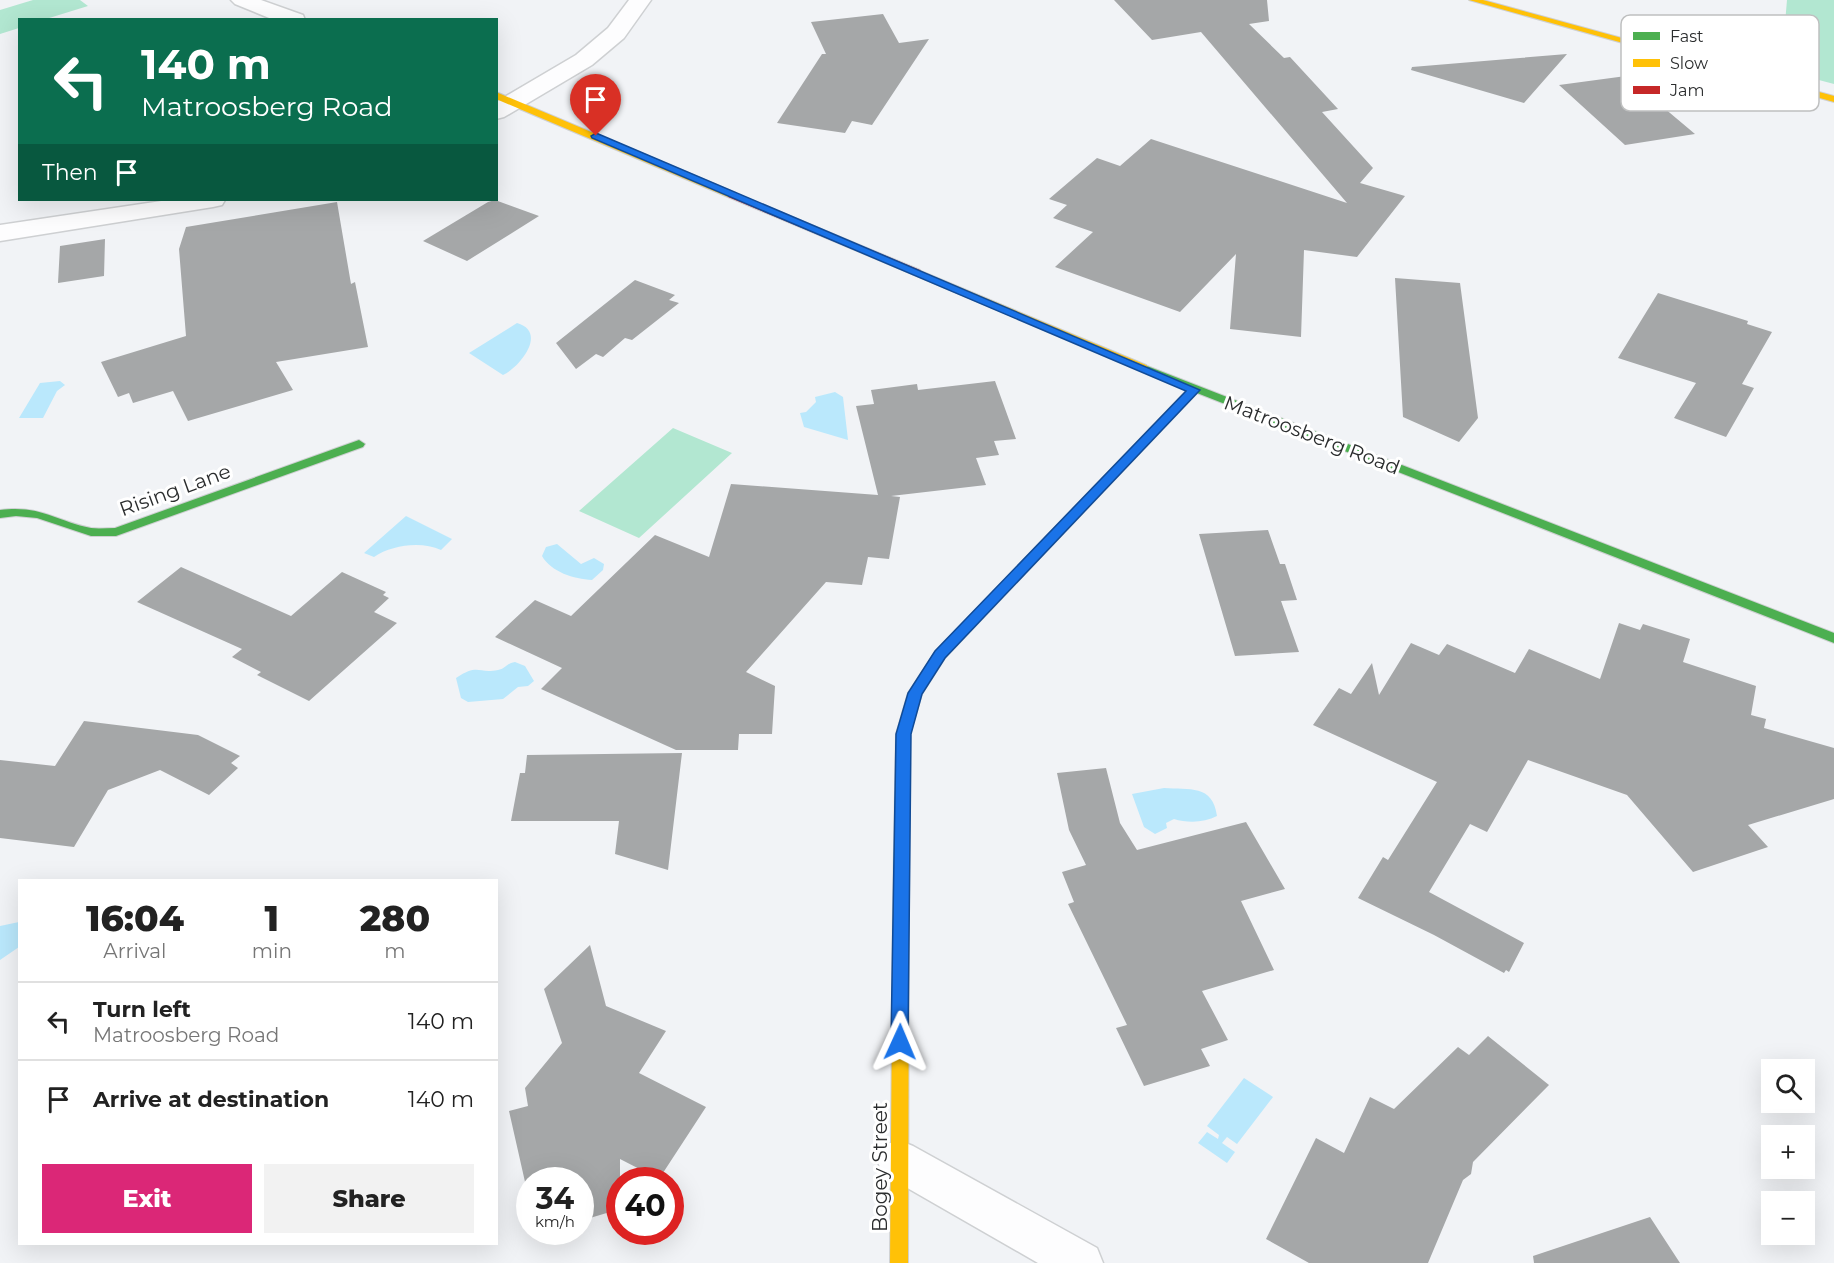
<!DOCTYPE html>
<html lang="en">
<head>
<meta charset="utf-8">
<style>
  body { margin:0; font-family:Montserrat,sans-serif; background:#f2f2f2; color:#222; height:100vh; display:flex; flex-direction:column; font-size:22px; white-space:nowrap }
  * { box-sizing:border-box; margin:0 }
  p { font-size:20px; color:#767676 }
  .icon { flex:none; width:33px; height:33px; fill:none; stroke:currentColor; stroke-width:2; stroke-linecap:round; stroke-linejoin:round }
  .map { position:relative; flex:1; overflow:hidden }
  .details { position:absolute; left:18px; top:879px; width:480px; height:366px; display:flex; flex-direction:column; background:#fff; border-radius:0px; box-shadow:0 6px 24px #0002 }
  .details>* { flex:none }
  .guide { position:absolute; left:18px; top:18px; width:480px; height:183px; border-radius:0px; box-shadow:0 6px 24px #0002; background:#0b6e4f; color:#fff; overflow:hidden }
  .buttons { position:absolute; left:1761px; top:1059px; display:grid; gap:12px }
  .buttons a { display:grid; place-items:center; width:54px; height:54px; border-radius:0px; background:#fff; box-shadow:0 6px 24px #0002; font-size:30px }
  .speed { position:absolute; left:516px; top:1167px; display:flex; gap:12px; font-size:30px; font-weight:700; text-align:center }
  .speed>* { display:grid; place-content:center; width:78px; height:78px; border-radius:50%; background:#fff; box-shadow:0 6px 24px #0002; line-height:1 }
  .speed small { font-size:15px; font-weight:400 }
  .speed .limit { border:9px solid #d22; background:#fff; color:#111 }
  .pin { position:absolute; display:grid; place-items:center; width:51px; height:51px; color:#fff; margin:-62px -26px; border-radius:50% 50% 50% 0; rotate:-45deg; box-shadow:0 0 6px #0007 }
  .pin .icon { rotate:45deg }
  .me { position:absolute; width:66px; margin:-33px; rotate:1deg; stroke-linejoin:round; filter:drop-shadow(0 0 4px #0008) }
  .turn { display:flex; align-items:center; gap:21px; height:126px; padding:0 24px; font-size:27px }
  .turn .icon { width:78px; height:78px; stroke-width:2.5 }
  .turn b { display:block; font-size:42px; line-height:51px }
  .then { display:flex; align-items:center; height:57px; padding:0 24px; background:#0003; gap:12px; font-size:22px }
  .eta { display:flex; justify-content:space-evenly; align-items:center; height:102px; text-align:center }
  .eta b { font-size:36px; font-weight:800; line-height:42px }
  .primary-button { display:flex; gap:12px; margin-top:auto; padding:12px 24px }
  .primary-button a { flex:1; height:69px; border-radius:0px; background:#db2777; color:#fff; font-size:24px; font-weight:800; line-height:69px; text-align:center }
  .primary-button a+a { background:#f2f2f2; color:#222 }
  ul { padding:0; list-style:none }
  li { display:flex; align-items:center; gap:18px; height:78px; padding:0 24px; border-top:2px solid #e0e0e0 }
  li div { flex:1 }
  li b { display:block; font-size:22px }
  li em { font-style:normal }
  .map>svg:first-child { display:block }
</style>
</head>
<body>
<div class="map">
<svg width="1834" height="1263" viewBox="0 0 1834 1263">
  <rect width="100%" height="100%" fill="#f1f3f6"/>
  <path fill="#b2e7d1" d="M 33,0 L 80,0 L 88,6 L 46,19 L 20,20 L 19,28 L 0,34 L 0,10 Z
    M 1787,0 L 1834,0 L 1834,84 L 1781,70 Z
    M 673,428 L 732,453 L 639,538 L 579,511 Z"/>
  <path fill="#bae8fc" d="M 517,323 C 548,332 520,367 503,375 L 469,353 Z
    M 60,381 L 65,385 L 57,391 L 43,418 L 19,418 L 40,383 Z
    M 835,392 L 843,397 L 848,440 L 804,427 L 800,413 L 806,412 L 816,402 L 815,397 Z
    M 406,516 L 452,539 L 441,550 C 421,541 392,545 374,557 L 364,553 Z
    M 557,544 L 581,564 L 594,558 L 604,564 L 603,570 L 592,580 C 574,579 551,572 542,556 L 546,547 Z
    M 515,662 L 525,666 L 534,681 L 528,686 L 518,687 L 503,699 L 468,702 L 461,698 L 456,678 C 479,663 477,674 498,670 C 505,669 507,663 515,662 Z
    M 1164,788 C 1189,790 1213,784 1217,816 C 1204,823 1187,823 1174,819 L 1166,823 L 1167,828 L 1155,834 L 1144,827 L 1132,794 Z
    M 19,922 L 19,947 L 0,960 L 0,926 Z
    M 1244,1078 L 1273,1097 L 1237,1144 L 1227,1137 L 1222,1143 L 1235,1152 L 1227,1163 L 1198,1143 L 1207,1132 L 1218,1139 L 1219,1135 L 1207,1126 Z"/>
  <path fill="#a5a7a8" d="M 1114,0 L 1267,0 L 1269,21 L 1249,24 L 1284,58 L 1290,57 L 1338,109 L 1322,112 L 1373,168 L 1360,183 L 1405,196 L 1357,257 L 1304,250 L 1301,337 L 1230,329 L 1236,254 L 1180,312 L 1055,267 L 1093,232 L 1053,218 L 1067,205 L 1049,199 L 1097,158 L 1120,166 L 1151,139 L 1347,203 L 1201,32 L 1152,40 Z
    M 883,14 L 899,43 L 929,39 L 872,125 L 852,121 L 845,133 L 777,123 L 822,54 L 826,54 L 811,22 Z
    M 1567,54 L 1524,103 L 1411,70 L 1412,67 Z
    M 1626,76 L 1695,134 L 1625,145 L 1559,85 Z
    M 495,200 L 539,216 L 467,261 L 423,241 L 488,202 Z
    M 337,202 L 351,284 L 355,282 L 368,347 L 276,362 L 293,390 L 188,421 L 173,391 L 133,403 L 129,393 L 118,397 L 101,362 L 186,336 L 179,249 L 186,227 Z
    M 105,239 L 104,276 L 58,283 L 60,246 Z
    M 1395,278 L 1460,283 L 1478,418 L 1459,442 L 1403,417 Z
    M 635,280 L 675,295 L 669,300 L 679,303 L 632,340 L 625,338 L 603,357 L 596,354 L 576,369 L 556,343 Z
    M 1658,293 L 1748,321 L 1747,324 L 1772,332 L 1742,384 L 1754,388 L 1726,437 L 1674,418 L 1696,383 L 1618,358 Z
    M 995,381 L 1016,439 L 994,441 L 999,455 L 976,458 L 986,485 L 891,496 L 900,497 L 889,559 L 868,557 L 862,585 L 826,582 L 746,672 L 775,686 L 772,734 L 739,734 L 738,750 L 676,750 L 541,689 L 562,668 L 495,637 L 535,600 L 571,616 L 655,535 L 709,557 L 731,484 L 878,495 L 856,406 L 874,404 L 871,390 L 917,384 L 918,390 Z
    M 1268,530 L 1280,564 L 1285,564 L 1297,600 L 1281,601 L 1299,652 L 1235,656 L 1199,534 Z
    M 181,567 L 291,616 L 342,572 L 386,592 L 383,595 L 389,598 L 374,612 L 397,623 L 309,701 L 257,675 L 261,672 L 232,657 L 242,649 L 137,602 Z
    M 1619,623 L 1640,630 L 1643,624 L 1690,639 L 1683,662 L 1756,686 L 1751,715 L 1766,719 L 1764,728 L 1834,748 L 1834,799 L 1748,825 L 1768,847 L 1693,872 L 1627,795 L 1528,760 L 1487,832 L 1470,824 L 1429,892 L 1524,943 L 1509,972 L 1506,970 L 1504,973 L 1434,935 L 1358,898 L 1383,857 L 1388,860 L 1437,782 L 1313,725 L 1339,688 L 1351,694 L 1372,663 L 1379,695 L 1411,643 L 1439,655 L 1447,644 L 1515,673 L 1529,649 L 1600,679 Z
    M 84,721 L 198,735 L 240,756 L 231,763 L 238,768 L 209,795 L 160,770 L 108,790 L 74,847 L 0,838 L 0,760 L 55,766 Z
    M 682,753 L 668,870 L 615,854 L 619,821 L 511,821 L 520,773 L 525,773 L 527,755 Z
    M 1106,768 L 1120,823 L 1137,850 L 1246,822 L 1285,889 L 1241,901 L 1274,970 L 1202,991 L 1228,1040 L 1201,1049 L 1210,1066 L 1144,1086 L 1116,1028 L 1127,1025 L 1068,904 L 1074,902 L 1062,872 L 1086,865 L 1069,830 L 1057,773 Z
    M 590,945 L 606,1006 L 666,1031 L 639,1073 L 706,1107 L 659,1179 L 620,1159 L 620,1209 L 580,1221 L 580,1180 L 530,1180 L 530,1204 L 509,1111 L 528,1106 L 525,1088 L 562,1043 L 544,989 Z
    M 1488,1036 L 1549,1085 L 1473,1162 L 1471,1174 L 1463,1180 L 1428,1263 L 1309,1263 L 1266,1239 L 1316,1138 L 1344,1153 L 1370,1097 L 1394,1109 L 1458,1047 L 1469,1055 Z
    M 1650,1217 L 1680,1263 L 1534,1263 L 1533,1256 Z"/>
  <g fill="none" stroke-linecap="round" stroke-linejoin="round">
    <defs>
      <path id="street" d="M 231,0 L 261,0 L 303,15 L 305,20 L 274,20 L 235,4 Z
        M 629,0 L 651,0 L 624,38 L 592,65 L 504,117 L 496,119 L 496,102 L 576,55 L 608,28 Z
        M 168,200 L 225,200 L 222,205 L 213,207 L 0,241 L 0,225 Z
        M 898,1140 L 913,1146 L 1097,1248 L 1103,1263 L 1038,1263 L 883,1174 L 877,1160 L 883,1146 Z"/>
      <path id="fast" d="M 1142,364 L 1834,633 L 1834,643 L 1197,393 L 945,658 L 922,694 L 910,734 L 909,903 L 907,908 L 901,909 L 895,908 L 893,903 L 896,734 L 908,693 L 935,652 L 1188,389 L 1138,369 L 1138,365 Z
        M 359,440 L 365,444 L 363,447 L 116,536 L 91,536 L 37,518 L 16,516 L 0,518 L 0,510 C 42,505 55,521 91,528 C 99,529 107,528 115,528 Z"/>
      <path id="slow" d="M 1469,0 L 1483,0 L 1834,96 L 1834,102 Z
        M 496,92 L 736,193 L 737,195 L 736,197 L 728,197 L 496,99 Z
        M 916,269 L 1146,365 L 1148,367 L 1142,370 L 1138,369 L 912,274 L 911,272 Z
        M 901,897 L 907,898 L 909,903 L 908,1263 L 890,1263 L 893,903 L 895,898 Z"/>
      <path id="jam" d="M 732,192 L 920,270 L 921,272 L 916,275 L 912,274 L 728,197 L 728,193 Z"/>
    </defs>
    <use href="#street" stroke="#ced0d2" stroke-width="3"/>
    <use href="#fast" stroke="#ced0d2" stroke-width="2"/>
    <use href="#slow" stroke="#ced0d2" stroke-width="2"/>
    <use href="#jam" stroke="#ced0d2" stroke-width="2"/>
    <use href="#street" fill="#fdfdfe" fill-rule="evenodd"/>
    <use href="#fast" fill="#4caf50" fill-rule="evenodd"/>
    <use href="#slow" fill="#ffc107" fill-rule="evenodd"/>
    <use href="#jam" fill="#c62828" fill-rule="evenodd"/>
  </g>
  <path fill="#1a73e8" stroke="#114b97" stroke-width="1.5" d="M 596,133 L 1200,390 L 945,658 L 922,694 L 911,734 L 908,1042 L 906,1047 L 900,1049 L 894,1047 L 891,1042 L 896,734 L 908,693 L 935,651 L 1186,391 L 592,138 L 591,136 Z"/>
  <g text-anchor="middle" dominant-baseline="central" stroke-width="6" stroke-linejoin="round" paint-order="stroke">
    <g font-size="20" fill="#2b2d2e" stroke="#fff">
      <text transform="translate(1312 435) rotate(21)">Matroosberg Road</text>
      <text transform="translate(175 490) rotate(-20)">Rising Lane</text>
      <text transform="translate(880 1167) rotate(-90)">Bogey Street</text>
    </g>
  </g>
  <rect x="1621" y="15" width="198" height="96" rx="9" fill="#fff" stroke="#bfc0c0" stroke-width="1.5"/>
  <rect x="1633" y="32" width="27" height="8" fill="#4caf50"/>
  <rect x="1633" y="59" width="27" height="8" fill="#ffc107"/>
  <rect x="1633" y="86" width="27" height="8" fill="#c62828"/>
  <g font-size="16" fill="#2b2d2e">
    <text x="1670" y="42">Fast</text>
    <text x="1670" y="69">Slow</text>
    <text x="1670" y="96">Jam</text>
  </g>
</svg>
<div class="buttons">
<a><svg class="icon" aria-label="search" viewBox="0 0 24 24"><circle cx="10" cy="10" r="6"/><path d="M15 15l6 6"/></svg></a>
<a>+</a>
<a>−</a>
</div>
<div class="speed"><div>34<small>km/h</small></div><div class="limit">40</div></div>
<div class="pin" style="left:596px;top:136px;background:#d93025"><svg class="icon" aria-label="arrive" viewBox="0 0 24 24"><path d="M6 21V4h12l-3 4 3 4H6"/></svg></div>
<svg class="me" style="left:900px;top:1042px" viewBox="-20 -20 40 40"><path d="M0-17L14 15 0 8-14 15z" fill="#1a73e8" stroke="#fff" stroke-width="4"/></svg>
<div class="guide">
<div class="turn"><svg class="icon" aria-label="left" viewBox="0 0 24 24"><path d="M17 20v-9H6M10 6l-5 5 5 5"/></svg><div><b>140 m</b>Matroosberg Road</div></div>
<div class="then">Then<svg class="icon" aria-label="arrive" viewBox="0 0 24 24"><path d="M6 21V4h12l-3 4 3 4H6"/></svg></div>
</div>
<section class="details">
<div class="eta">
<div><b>16:04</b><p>Arrival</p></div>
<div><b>1</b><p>min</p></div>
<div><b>280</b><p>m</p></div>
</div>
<ul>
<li><svg class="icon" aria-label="left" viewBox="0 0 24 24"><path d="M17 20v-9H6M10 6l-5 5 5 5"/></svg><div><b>Turn left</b><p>Matroosberg Road</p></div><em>140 m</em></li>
<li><svg class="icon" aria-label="arrive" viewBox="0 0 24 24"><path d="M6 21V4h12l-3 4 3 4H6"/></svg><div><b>Arrive at destination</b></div><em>140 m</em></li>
</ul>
<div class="primary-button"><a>Exit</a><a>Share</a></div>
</section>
</div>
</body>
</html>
